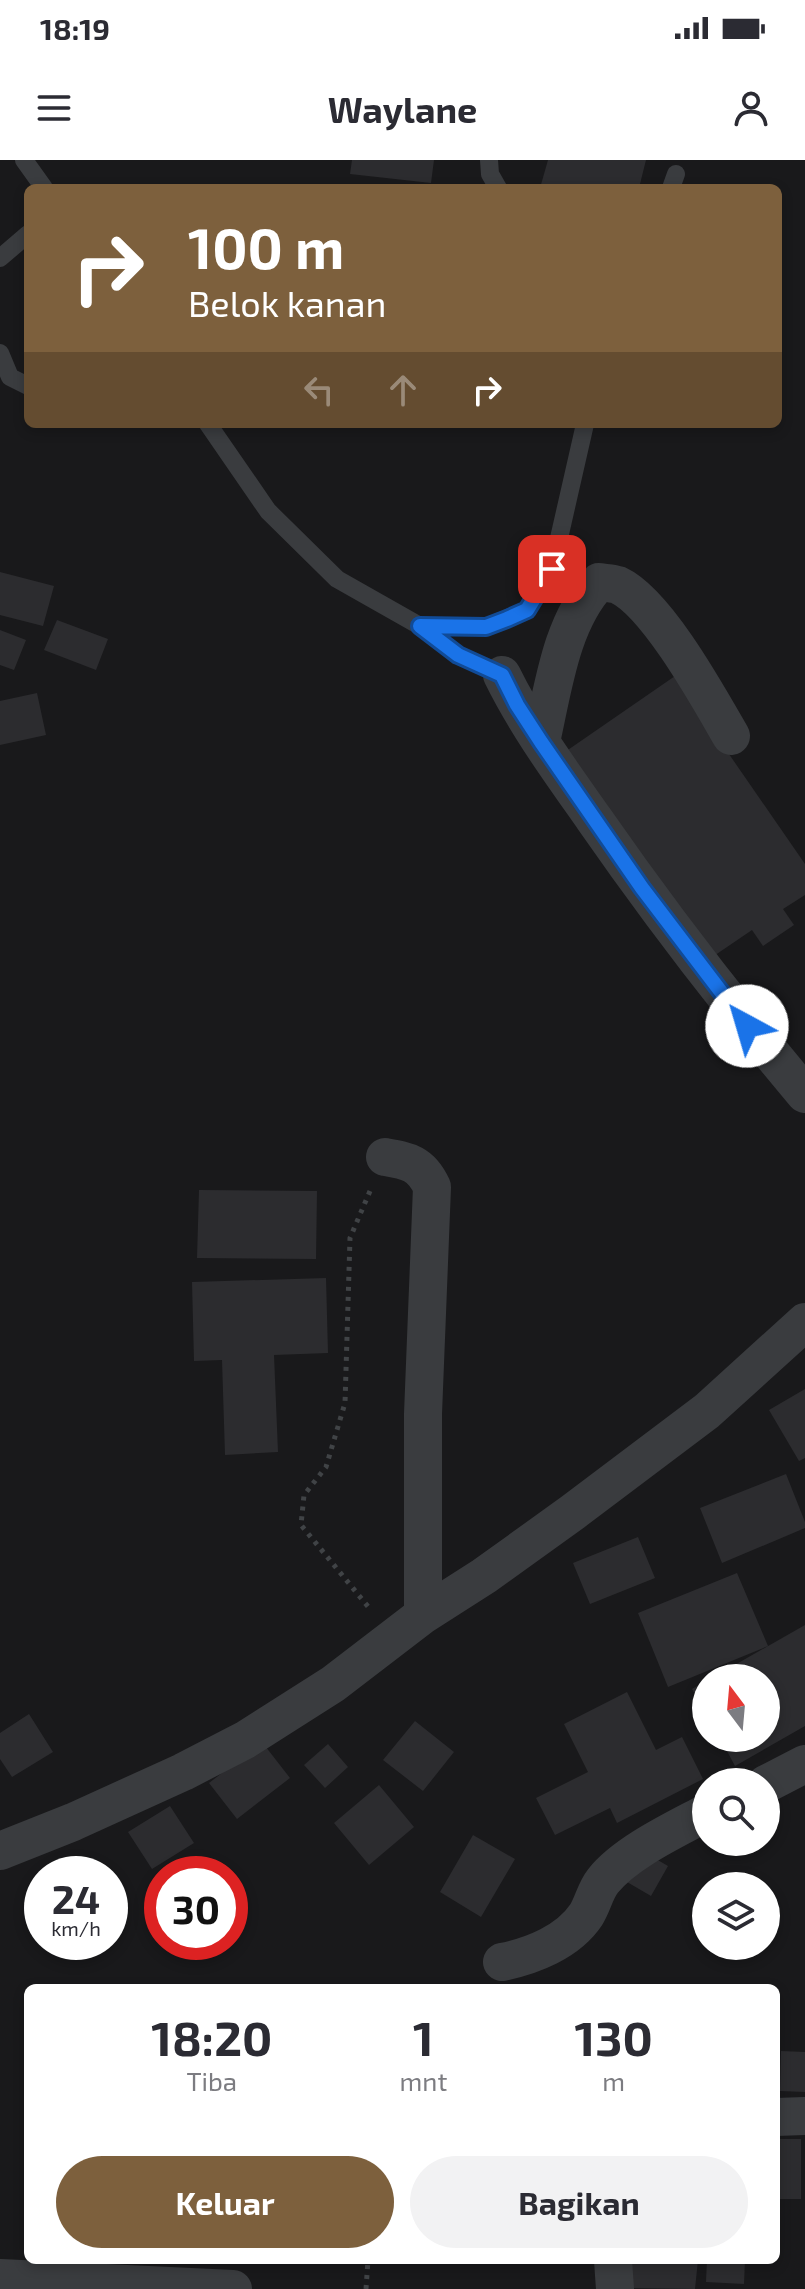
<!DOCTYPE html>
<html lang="id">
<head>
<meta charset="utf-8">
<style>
  body { margin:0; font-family:"Exo 2",sans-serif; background:#f2f2f3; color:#2b2b33; height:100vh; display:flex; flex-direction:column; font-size:30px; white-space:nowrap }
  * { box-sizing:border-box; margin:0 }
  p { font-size:26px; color:#7c7c81 }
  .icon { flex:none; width:44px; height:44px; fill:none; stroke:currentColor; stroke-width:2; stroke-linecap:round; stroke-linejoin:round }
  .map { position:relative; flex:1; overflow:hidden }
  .side { position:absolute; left:24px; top:1824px; width:756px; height:280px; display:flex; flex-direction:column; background:#fff; border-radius:12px; box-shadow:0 4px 12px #0003 }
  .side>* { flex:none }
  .top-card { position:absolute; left:24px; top:24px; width:758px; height:244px; border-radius:12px; box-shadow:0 4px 12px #0003; background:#7d603d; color:#fff; overflow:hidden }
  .needle { width:52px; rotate:344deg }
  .tools { position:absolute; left:692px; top:1504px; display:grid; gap:16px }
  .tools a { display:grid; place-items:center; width:88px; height:88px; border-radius:50%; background:#fff; box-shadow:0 4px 12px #0003; font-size:40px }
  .speed { position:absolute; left:24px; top:1696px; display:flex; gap:16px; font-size:40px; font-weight:700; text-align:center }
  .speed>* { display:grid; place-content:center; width:104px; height:104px; border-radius:50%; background:#fff; box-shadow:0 4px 12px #0003; line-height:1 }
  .speed small { font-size:20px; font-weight:400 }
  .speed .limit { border:12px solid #d22; background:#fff; color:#111 }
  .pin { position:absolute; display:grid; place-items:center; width:68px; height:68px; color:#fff; margin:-34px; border-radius:16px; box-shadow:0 4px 12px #0006 }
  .me { position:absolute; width:88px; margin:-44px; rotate:321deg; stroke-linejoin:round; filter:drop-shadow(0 0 6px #0008) }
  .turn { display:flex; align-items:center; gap:28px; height:168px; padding:0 32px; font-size:36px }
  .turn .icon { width:104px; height:104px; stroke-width:2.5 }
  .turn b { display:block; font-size:56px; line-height:68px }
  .lanes { display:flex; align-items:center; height:76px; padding:0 32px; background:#0003; justify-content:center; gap:40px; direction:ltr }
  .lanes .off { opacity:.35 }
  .eta { display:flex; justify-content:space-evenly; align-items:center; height:136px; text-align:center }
  .eta b { font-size:48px; font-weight:700; line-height:56px }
  .primary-button { display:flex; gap:16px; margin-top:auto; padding:16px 32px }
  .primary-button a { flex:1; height:92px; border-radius:48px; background:#7d603d; color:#fff; font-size:32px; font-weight:700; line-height:92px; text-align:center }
  .primary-button a+a { background:#f2f2f3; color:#2b2b33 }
  .status { display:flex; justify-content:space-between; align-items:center; height:56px; padding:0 40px; background:#fff; direction:ltr }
  .status svg { height:22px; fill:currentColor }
  header { display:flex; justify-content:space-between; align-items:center; height:104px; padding:0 32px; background:#fff; font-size:36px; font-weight:700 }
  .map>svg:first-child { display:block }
</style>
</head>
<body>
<div class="status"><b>18:19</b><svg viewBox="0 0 49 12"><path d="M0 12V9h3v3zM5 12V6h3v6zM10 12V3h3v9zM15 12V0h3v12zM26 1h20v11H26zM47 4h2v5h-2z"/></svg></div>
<header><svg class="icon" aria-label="menu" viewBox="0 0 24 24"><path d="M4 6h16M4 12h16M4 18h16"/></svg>Waylane<svg class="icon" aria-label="person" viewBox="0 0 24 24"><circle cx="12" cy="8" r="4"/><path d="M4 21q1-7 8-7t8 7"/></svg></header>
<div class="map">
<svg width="805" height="2129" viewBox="0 0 805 2129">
  <rect width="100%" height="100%" fill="#19191b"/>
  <path fill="#2c2c2f" d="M 352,0 L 434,0 L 431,23 L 350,14 Z
    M 548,0 L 646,0 L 639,28 L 540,28 Z
    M 0,412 L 54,426 L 43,466 L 0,455 Z
    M 57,460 L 108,479 L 96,510 L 44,490 Z
    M 0,470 L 26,480 L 14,510 L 0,505 Z
    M 675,516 L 805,704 L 805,735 L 783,749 L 794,765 L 763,786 L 752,770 L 705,802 L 562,594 Z
    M 37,533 L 46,575 L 0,585 L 0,541 Z
    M 199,1030 L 317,1031 L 316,1099 L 197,1098 Z
    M 326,1118 L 328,1193 L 274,1195 L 278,1292 L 225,1295 L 222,1200 L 194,1201 L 192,1122 Z
    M 805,1229 L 805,1298 L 799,1301 L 769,1250 Z
    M 786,1314 L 805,1362 L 805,1368 L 722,1403 L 700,1348 Z
    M 638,1377 L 655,1418 L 590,1444 L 573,1403 Z
    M 737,1413 L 768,1486 L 668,1527 L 638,1453 Z
    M 805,1465 L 805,1566 L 735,1606 L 720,1578 L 766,1578 L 766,1518 L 712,1518 Z
    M 706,1521 L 706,1554 L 692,1529 Z
    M 627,1532 L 656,1590 L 682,1577 L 703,1619 L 617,1663 L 610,1648 L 555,1675 L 536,1638 L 588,1612 L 564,1564 Z
    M 29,1554 L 53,1592 L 12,1617 L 0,1599 L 0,1573 Z
    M 415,1561 L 454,1592 L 423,1631 L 383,1600 Z
    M 262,1582 L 290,1618 L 237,1659 L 209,1623 Z
    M 328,1584 L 348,1607 L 325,1628 L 304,1605 Z
    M 379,1625 L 414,1667 L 369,1705 L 334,1663 Z
    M 170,1646 L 194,1683 L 152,1709 L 128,1672 Z
    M 473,1675 L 515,1699 L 481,1757 L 440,1732 Z
    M 644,1692 L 668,1706 L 651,1736 L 627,1722 Z
    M 781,1891 L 805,1892 L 805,1932 L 780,1931 Z
    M 776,1979 L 801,1979 L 801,2039 L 776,2039 Z
    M 632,2100 L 698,2100 L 695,2129 L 629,2128 Z
    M 707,2100 L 745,2100 L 744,2124 L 706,2122 Z"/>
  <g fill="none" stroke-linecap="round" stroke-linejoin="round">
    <path stroke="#404346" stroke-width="5" stroke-dasharray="4 6" stroke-linecap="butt" d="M 370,1031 L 350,1078 L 345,1243 L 326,1307 L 304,1335 L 301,1365 L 370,1449
      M 366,2129 L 368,2100"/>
    <path stroke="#3a3c3f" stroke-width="18" d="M 24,0 L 44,28
      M 489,0 L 490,14 L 498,28
      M 671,28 L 676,14
      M 0,98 L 28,74
      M 0,193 L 10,217 L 28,226
      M 208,264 L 268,351 L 337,419 L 420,466 L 458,495 L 502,515
      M 420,466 L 486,467 L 527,450 L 552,409 L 585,264"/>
    <path stroke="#3a3c3f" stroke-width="38" d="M 502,515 C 527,566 561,612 594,659 C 660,754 730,845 805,934
      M 541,582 C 553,529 561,462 599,422 C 605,423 612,423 618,425 C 657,443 709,538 731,576
      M 385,997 C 408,1001 421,1003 432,1027 L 423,1254 L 423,1455
      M 766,1624 L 805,1604
      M 0,1691 L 73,1662 L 183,1612 L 245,1580 L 333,1524 L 423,1455 L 484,1416 L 573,1352 L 707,1251 L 805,1162
      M 502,1802 C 532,1796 568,1782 586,1755 C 593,1744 595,1731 603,1721 C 625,1693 674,1670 706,1653
      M 776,1957 L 805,1956
      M 613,2100 L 615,2129
      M 0,2118 L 233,2129"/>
  </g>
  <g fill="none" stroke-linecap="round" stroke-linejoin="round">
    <defs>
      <path id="route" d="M 552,409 L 527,450 L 507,459 L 486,467 L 420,466 L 458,495 L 502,515 L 517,545 L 541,582 L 642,728 L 747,866"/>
    </defs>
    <use href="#route" stroke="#114b97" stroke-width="20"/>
    <use href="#route" stroke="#1a73e8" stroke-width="14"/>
  </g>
</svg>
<div class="tools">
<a><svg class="needle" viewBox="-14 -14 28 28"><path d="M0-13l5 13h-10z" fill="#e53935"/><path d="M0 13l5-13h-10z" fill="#7c7c81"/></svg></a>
<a><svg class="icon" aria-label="search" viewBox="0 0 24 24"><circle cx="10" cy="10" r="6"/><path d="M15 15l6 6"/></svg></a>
<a><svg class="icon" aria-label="layers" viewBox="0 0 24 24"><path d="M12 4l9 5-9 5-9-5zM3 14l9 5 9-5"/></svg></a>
</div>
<div class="speed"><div>24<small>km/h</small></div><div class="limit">30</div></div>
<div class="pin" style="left:552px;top:409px;background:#d93025"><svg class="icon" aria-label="arrive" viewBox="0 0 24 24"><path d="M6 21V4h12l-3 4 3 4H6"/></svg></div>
<svg class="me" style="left:747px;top:866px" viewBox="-20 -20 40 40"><circle r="19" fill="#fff"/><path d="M0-13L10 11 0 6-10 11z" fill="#1a73e8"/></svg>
<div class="top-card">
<div class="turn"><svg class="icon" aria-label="right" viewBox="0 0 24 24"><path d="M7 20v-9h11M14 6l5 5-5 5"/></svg><div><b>100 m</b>Belok kanan</div></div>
<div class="lanes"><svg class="icon off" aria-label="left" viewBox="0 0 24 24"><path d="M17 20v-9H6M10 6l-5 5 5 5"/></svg><svg class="icon off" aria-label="ahead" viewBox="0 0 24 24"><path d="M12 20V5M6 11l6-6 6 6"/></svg><svg class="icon" aria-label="right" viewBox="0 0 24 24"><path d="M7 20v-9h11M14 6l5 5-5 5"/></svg></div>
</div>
<section class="side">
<div class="eta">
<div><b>18:20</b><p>Tiba</p></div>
<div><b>1</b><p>mnt</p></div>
<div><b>130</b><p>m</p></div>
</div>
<div class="primary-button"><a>Keluar</a><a>Bagikan</a></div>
</section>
</div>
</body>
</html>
